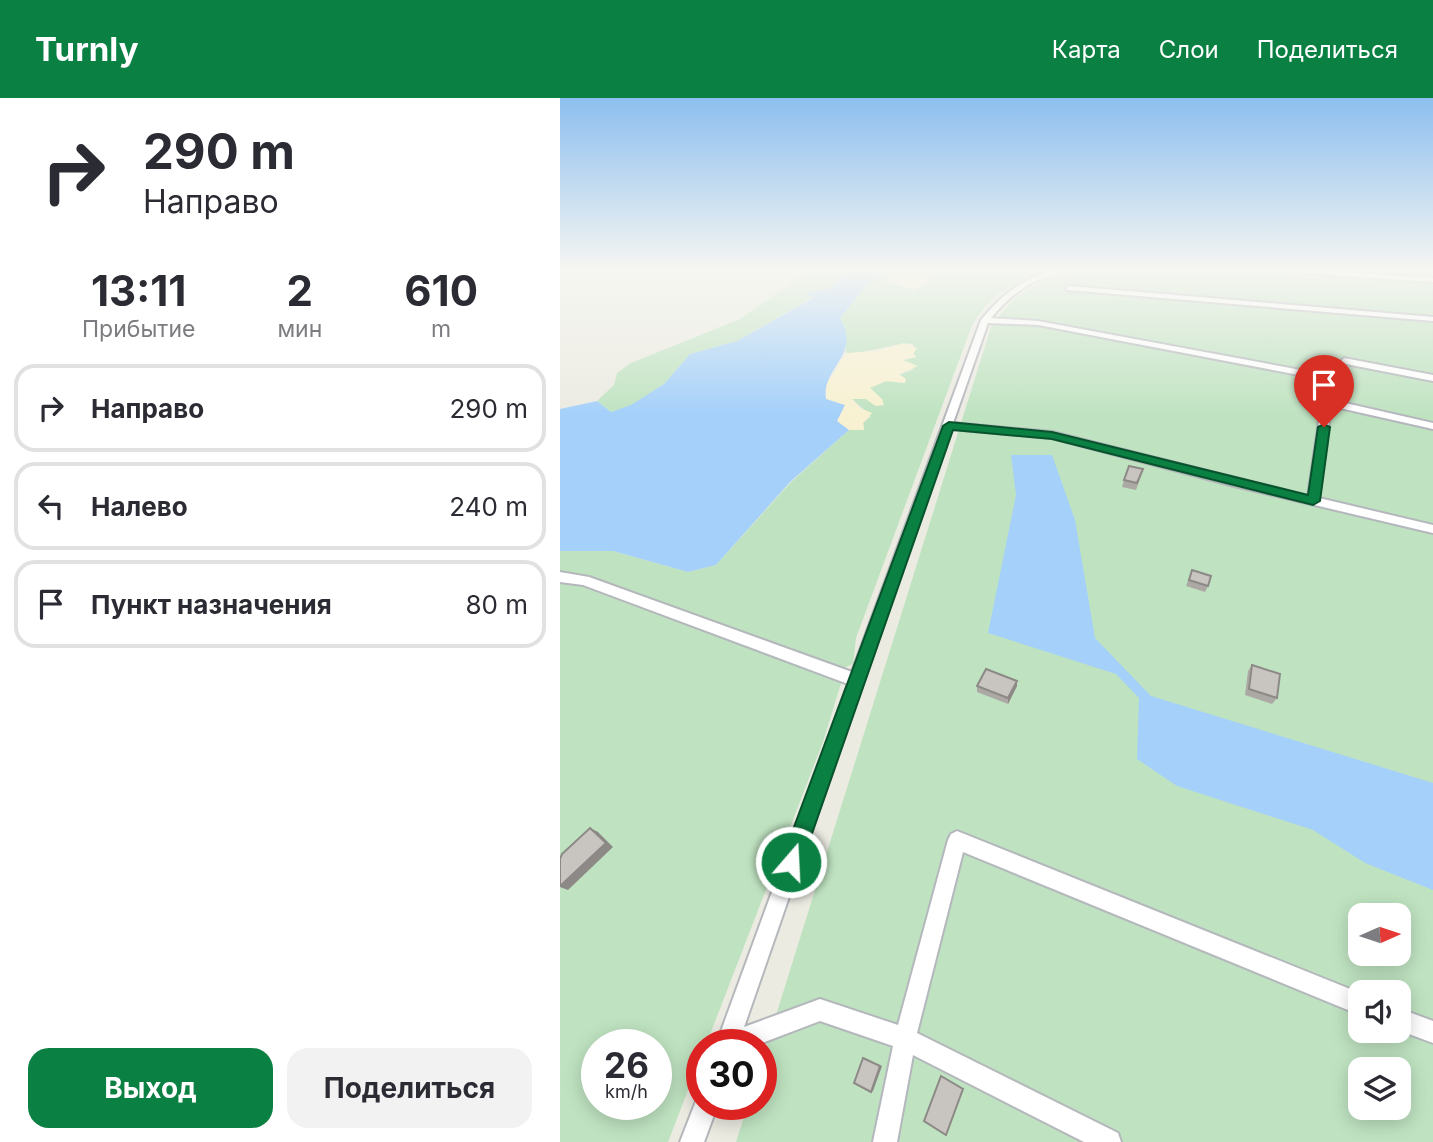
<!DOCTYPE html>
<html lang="ru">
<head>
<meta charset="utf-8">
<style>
  body { margin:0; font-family:Inter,sans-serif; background:#f2f2f3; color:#2b2b33; height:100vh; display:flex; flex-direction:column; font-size:26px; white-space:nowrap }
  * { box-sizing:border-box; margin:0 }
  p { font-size:23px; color:#7c7c81 }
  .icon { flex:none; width:38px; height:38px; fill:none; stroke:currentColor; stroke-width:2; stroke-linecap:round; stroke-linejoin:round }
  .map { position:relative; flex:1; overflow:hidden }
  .sheet { display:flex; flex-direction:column; background:#fff; width:560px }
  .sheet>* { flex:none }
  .banner { background:#fff; color:#2b2b33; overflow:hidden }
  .needle { width:46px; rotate:87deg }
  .controls { position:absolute; left:788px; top:805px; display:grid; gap:14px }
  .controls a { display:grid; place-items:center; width:63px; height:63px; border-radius:14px; background:#fff; box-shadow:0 4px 18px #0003; font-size:35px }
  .speed { position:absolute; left:21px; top:931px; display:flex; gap:14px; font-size:35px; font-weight:700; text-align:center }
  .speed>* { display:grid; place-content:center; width:91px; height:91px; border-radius:50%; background:#fff; box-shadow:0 4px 18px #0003; line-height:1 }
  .speed small { font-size:18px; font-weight:400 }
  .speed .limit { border:10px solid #d22; background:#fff; color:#111 }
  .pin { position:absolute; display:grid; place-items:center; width:60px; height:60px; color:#fff; margin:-72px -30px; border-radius:50% 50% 50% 0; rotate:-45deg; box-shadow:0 0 7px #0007 }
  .pin .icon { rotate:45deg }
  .me { position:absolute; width:77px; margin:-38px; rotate:19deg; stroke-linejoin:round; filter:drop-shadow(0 0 5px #0008) }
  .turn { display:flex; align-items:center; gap:24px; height:147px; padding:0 28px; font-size:32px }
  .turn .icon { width:91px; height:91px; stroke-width:2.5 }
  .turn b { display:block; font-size:49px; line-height:60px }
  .eta { display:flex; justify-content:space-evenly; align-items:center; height:119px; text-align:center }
  .eta b { font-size:42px; font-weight:700; line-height:49px }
  .primary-button { display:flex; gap:14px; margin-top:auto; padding:14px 28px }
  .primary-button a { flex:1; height:80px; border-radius:21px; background:#0b8043; color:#fff; font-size:28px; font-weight:700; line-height:80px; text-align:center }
  .primary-button a+a { background:#f2f2f3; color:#2b2b33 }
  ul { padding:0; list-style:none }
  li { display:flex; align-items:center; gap:21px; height:88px; margin:0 14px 10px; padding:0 14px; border:4px solid #e1e1e2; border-radius:21px }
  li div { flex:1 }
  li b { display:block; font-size:26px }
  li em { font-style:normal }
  header { display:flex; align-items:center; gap:42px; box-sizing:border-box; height:98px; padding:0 35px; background:#0b8043; color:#fff }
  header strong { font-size:33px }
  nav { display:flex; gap:38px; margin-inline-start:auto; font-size:24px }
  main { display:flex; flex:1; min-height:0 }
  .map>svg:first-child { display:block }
</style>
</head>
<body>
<header>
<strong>Turnly</strong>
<nav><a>Карта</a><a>Слои</a><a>Поделиться</a></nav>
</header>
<main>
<section class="sheet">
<div class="banner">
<div class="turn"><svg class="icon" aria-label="right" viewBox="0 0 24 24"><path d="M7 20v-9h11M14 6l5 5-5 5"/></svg><div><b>290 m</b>Направо</div></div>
</div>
<div class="eta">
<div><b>13:11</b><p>Прибытие</p></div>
<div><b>2</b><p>мин</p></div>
<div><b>610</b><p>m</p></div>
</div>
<ul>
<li><svg class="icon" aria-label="right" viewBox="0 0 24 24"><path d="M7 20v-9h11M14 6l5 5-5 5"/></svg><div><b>Направо</b></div><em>290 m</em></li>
<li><svg class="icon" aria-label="left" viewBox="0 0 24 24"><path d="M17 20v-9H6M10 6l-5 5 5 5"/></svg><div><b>Налево</b></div><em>240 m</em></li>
<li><svg class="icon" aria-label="arrive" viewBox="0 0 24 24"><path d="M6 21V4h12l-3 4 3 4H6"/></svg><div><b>Пункт назначения</b></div><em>80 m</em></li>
</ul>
<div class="primary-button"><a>Выход</a><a>Поделиться</a></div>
</section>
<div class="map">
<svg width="873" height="1044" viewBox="0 0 873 1044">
  <rect width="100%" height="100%" fill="#ecebe2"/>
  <path fill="#bfe3c1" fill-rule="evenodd" d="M 249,172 L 292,172 L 271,190 L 247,196 L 253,199 L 177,243 L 130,256 L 104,286 L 71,308 L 51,314 L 37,303 L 54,287 L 57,275 L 71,265 L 180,221 Z
    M 363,172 L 390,172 L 394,175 L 400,172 L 496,172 C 456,185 432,191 411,230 L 296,540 L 293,566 L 286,569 L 263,644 L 146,947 L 142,947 L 142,956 L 108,1044 L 0,1044 L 0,453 L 53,453 L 128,474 L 156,467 L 231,384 L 289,332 L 304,331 L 303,325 L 311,318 L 291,300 L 306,301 L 316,308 L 322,301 L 309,290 L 326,283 L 345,285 L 339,277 L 354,271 L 342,262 L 356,259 L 352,256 L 355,253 L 353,246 C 332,244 311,256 286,255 L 285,230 L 280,220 C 292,206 309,175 331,175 L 328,183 L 348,191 L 374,174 L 362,178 L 359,175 ZM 37,947 L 96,947 L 96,1006 L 37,1006 Z
    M 525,172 L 662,172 L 859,183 L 849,177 L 763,172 L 873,172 L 873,1044 L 176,1044 L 188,1006 L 201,1006 L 201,965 L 431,229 C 459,189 479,183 525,172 ZM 800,817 L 838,817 L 838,856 L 800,856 ZM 800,894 L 838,894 L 838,933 L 800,933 ZM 800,971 L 838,971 L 838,1010 L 800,1010 Z"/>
  <path fill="#f8f1d1" d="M 329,172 L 363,172 L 359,175 L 362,178 L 377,172 L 368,179 L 369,185 L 353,192 L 328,183 L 330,176 L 324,175 Z
    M 344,245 L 357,250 L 353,256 L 357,259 L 343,262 L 358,268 L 339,276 L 346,281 L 345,285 L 326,283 L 310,290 L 322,301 L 324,307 L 316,308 L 306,301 L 292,301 L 300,310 L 312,315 L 303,325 L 304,332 L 289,332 L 277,324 L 266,301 L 265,289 L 286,255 L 316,253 Z"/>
  <path fill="#a4d0fa" d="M 292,172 L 329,172 L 305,189 L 280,220 C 302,258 261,269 266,301 L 285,307 L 277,323 L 289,332 L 230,384 L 156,467 L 128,474 L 53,453 L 0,453 L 0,311 L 37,303 L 51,314 L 71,307 L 104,286 L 130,256 L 177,243 L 253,200 L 245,196 L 270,190 Z
    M 451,357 L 492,357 L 515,422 L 535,540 L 591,598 L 873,685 L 873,792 L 805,765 L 753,732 L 617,688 L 577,661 L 579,600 L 556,576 L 428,535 L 456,397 Z"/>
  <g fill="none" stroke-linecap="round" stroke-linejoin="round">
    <defs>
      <path id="minor" d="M 0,172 L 5,172 L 0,176 Z
        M 495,172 L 508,172 C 500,176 490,178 481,181 C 461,189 445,203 431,220 L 478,223 L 768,277 L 784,260 L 873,277 L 873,283 L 786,266 L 775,280 L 772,302 L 873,325 L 873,331 L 771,308 L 759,400 L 873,427 L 873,435 L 674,388 L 492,340 L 391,331 L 184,929 L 260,901 L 338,927 L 388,742 L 391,736 L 397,733 L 800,895 L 800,917 L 403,754 L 357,935 L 558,1035 L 561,1044 L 524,1044 L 353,957 L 337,1044 L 313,1044 L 333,948 L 260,923 L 197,947 L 156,947 L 288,586 L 23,487 L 0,484 L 0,474 L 29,479 L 292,574 L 421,222 C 441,197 463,180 495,172 ZM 428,225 L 478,227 L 765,282 L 748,398 L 492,334 L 393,325 Z
        M 700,172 L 744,172 L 873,180 L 873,184 Z
        M 510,188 L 873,219 L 873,223 L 507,192 L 506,190 Z
        M 838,910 L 873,923 L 873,945 L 838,932 Z
        M 142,996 L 142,1006 L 158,1006 L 144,1044 L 120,1044 L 138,998 Z"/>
    </defs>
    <use href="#minor" stroke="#b4b7bc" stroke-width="4"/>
    <use href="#minor" fill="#fff" fill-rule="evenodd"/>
  </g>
  <path fill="#aca9a4" d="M 581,378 L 576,392 L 562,389 L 564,382 Z
    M 632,472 L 648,488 L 645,494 L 626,488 Z
    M 692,567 L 717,600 L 712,606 L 685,597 L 688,573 Z
    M 417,588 L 457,588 L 448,606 L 417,594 Z"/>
  <path fill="#8c8986" d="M 457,583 L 457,588 L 448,606 L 448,600 Z
    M 30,730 L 38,734 L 53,749 L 8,792 L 0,789 Z
    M 303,960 L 322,968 L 313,993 L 311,994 Z"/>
  <path fill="#c8c4bf" stroke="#8c8986" stroke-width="2" d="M 569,368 L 583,371 L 577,385 L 564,382 Z
    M 632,472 L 651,478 L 648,488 L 629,482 Z
    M 692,567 L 720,576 L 717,600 L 689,591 Z
    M 426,571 L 457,583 L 448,600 L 417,588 Z
    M 30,730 L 46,745 L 0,788 L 0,761 L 2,756 Z
    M 303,960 L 320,968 L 311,994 L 294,985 Z
    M 381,978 L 403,991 L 386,1037 L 364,1023 Z"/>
  <linearGradient id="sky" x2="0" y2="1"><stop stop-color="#8dbfef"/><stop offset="0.54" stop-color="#f6f6f2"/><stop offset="1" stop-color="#f6f6f2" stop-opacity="0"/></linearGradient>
  <rect width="873" height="318" fill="url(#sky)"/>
  <path fill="#0b8043" stroke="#07532c" stroke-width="2" d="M 389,324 L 492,334 L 748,397 L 758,329 L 764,326 L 770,329 L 760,403 L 753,407 L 492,341 L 393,332 L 242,764 L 239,772 L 231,775 L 224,772 L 221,764 L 383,328 Z"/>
</svg>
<div class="controls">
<a><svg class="needle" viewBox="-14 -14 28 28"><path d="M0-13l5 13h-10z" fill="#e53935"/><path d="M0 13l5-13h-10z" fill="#7c7c81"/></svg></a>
<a><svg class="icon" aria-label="sound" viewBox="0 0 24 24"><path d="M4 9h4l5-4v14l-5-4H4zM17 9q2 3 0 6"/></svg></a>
<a><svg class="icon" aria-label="layers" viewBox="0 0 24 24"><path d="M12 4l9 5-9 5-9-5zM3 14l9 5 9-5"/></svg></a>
</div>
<div class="speed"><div>26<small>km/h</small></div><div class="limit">30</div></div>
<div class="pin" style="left:764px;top:329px;background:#d93025"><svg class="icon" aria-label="arrive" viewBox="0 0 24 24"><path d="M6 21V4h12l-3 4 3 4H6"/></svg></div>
<svg class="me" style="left:231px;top:764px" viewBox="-20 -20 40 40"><circle r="17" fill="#0b8043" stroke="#fff" stroke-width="3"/><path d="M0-11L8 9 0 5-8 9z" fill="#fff"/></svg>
</div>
</main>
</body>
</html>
